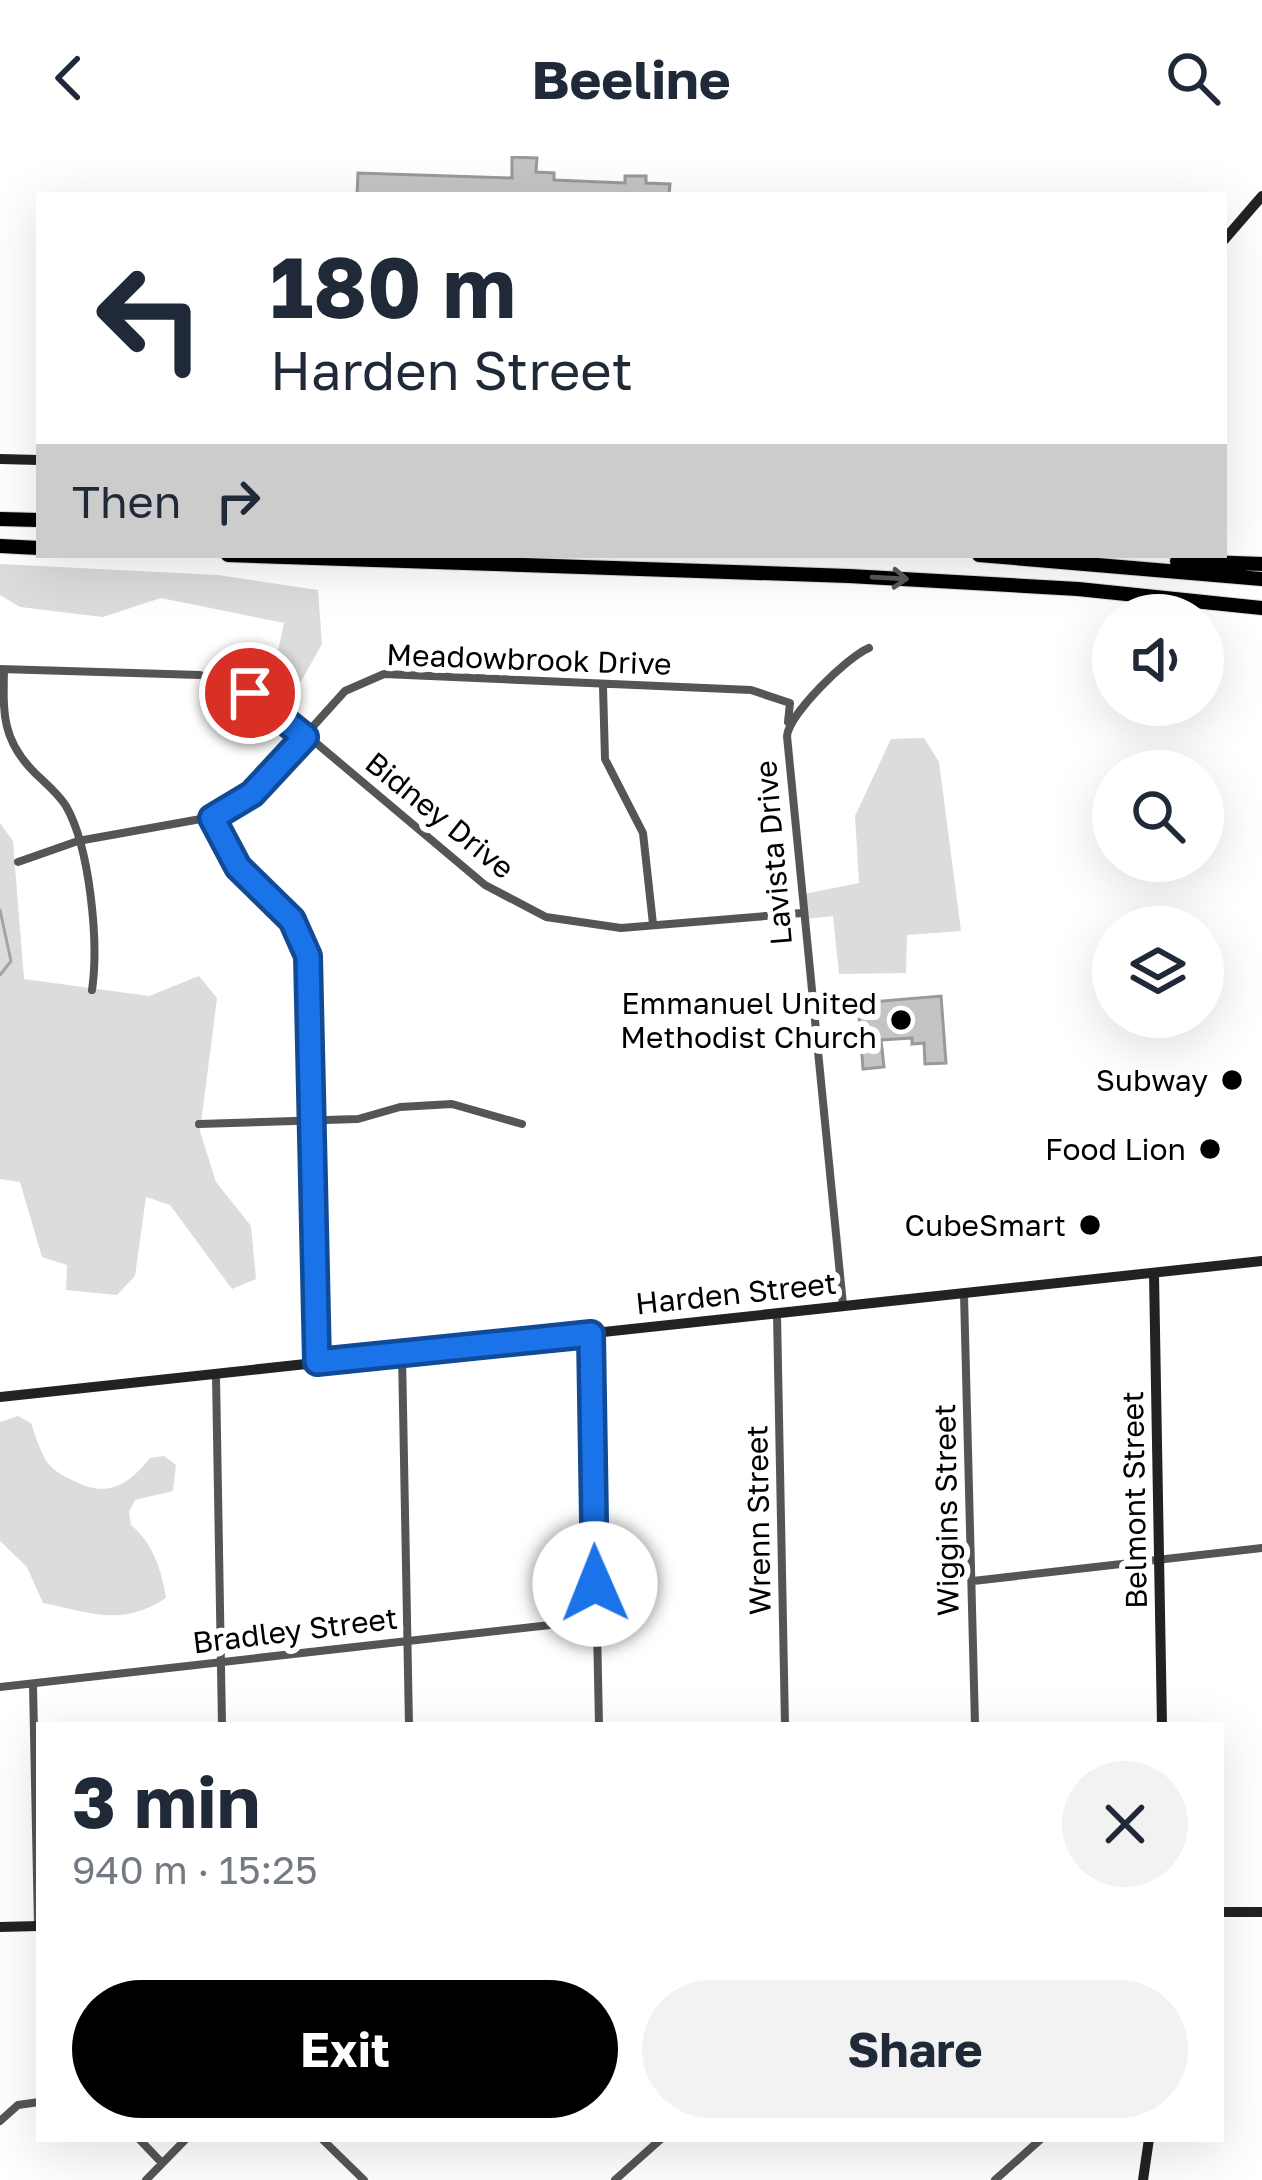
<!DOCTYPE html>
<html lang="en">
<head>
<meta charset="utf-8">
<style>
  body { margin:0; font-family:"Golos Text",sans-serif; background:#f2f2f3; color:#1f2937; height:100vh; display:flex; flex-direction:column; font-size:45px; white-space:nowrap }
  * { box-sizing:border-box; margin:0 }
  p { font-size:39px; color:#747a83 }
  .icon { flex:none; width:66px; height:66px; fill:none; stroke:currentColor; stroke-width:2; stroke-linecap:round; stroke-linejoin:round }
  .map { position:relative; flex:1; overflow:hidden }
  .drawer { position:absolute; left:36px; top:1566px; width:1188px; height:420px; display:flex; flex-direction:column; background:#fff; border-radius:0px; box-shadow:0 12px 48px #0002 }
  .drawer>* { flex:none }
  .top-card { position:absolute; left:36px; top:36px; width:1191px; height:366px; border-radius:0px; box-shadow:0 12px 48px #0002; background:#fff; color:#1f2937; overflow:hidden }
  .controls { position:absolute; left:1092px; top:438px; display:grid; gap:24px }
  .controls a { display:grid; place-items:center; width:132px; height:132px; border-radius:50%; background:#fff; box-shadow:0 12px 48px #0002; font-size:60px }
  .pin { position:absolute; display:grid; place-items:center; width:102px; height:102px; color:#fff; margin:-51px; border:6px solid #fff; border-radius:50%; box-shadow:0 3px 12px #0007 }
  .me { position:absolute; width:132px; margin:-66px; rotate:359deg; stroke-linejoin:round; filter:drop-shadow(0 0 9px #0008) }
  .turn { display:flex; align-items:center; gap:42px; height:252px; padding:0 36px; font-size:54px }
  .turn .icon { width:156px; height:156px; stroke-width:2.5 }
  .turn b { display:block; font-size:84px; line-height:102px }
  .then { display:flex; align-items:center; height:114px; padding:0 36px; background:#0003; gap:24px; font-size:45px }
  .round { display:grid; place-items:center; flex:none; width:126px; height:126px; border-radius:63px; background:#f2f2f3 }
  .head { display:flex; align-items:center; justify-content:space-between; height:204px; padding:0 36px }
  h1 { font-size:72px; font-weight:700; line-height:90px }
  .primary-button { display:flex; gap:24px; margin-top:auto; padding:24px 36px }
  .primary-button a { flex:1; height:138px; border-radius:72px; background:#000; color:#fff; font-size:48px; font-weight:700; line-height:138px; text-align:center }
  .primary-button a+a { background:#f2f2f3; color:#1f2937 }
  header { display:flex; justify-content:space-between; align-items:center; height:156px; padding:0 36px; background:#fff; font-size:54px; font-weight:700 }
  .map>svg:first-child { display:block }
</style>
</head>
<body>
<header><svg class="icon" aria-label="back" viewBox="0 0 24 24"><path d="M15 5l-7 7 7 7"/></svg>Beeline<svg class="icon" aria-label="search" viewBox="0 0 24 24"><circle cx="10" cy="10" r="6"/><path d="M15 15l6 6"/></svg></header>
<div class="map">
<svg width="1262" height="2024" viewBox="0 0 1262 2024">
  <rect width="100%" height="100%" fill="#fff"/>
  <path fill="#dcdcdc" d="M 0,408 L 218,419 L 318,434 L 322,488 L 295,536 L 272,522 L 284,467 L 161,442 L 103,461 L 20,451 L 0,439 Z
    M 924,582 L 939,606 L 961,775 L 907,779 L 906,817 L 839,818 L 833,760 L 805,763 L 804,738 L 859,727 L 855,660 L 891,583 Z
    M 0,667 L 13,685 L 24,823 L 149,840 L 199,820 L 217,842 L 200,975 L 216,1026 L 251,1070 L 256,1123 L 232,1133 L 170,1049 L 146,1041 L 135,1120 L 117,1139 L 66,1134 L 67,1109 L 42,1101 L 20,1026 L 0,1023 Z
    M 18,1260 L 31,1267 C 35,1279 39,1292 45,1303 C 52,1315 64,1320 76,1326 C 109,1342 129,1328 150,1302 L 164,1300 L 176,1309 L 173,1335 L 135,1344 L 129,1356 L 131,1369 C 153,1387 162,1415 166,1442 C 121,1471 92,1457 43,1447 L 27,1411 L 0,1385 L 0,1266 Z"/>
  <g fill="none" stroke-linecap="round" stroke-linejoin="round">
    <path stroke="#a3a3a3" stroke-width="3" d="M 0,754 L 11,805 L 0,819"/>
  </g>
  <path fill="#c4c4c4" stroke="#999" stroke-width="3" d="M 512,1 L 537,2 L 536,16 L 554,17 L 554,24 L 625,27 L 625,20 L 646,20 L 646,27 L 670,28 L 669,39 L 357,39 L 358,17 L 512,22 Z
    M 941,840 L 946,907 L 925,908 L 924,887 L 912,888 L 912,882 L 881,884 L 884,911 L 863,913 L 858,847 Z"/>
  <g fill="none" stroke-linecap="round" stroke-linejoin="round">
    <defs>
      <path id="highway" d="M 0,363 L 39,364
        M 0,390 L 39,392
        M 228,399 L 849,420 L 1078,433 L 1262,452
        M 979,399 L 1262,423
        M 1177,405 L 1262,408"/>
    </defs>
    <use href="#highway" stroke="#dbdbdb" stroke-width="16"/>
    <path stroke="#555" stroke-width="8" d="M 0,513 L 200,519 L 237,530 L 284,560 L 485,729 L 546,761 L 621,772 L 802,757
      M 4,514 C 3,557 2,584 34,616 C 45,627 58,637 66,650 C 90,692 99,786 92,834
      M 603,531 L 605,603 L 643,677 L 653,768
      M 212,661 L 228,698 L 283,752 L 308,799 L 317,1206
      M 18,706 L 78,685 L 212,661 L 252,638 L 345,535 L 384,518 L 751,534 L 790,547 L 788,566
      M 199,968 L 358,963 L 400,951 L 452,948 L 522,968
      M 964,1138 L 975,1569
      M 843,1149 L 787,580 C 789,558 847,501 869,492
      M 777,1159 L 785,1569
      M 591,1178 L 599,1569
      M 402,1198 L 409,1569
      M 216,1219 L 222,1569
      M 973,1425 L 1262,1392
      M 33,1529 L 38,1770
      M 0,1531 L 595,1464
      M 0,1965 L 18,1949 L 39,1946
      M 139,1983 L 162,2007
      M 322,1983 L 364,2024
      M 146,2024 L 186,1983
      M 615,2024 L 661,1983
      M 995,2024 L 1041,1983"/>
    <path stroke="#222" stroke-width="10" d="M 1224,84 L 1262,40
      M 0,303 L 39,304
      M 1154,1118 L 1162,1569
      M 0,1241 L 1262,1105
      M 1221,1756 L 1262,1756
      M 0,1771 L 39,1770
      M 1143,2024 L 1149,1983"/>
    <use href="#highway" stroke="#000" stroke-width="14"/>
  </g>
  <defs><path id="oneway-shaft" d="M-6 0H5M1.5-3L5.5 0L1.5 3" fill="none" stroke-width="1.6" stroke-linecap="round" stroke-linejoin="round" transform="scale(3)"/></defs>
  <use stroke="#595959" href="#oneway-shaft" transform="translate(890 422) rotate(3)"/>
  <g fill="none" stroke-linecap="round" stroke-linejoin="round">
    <defs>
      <path id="route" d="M 250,537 L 305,581 L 252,638 L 212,662 L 238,711 L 292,764 L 308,800 L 317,1206 L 591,1178 L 595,1428"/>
    </defs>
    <use href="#route" stroke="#114b97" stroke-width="30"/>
    <use href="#route" stroke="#1a73e8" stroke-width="21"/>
  </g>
  <g fill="#000" stroke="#fff" stroke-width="4.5">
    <circle cx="901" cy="864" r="12"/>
    <circle cx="1232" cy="924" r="12"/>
    <circle cx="1210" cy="993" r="12"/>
    <circle cx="1090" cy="1069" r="12"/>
  </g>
  <g text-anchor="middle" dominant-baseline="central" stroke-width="12" stroke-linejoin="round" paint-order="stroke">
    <g font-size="30" fill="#000" stroke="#fff">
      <text transform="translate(529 503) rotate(2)">Meadowbrook Drive</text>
      <text transform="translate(440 659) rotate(39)">Bidney Drive</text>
      <text transform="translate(773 697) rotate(-95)">Lavista Drive</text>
      <text transform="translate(736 1137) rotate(-6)">Harden Street</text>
      <text transform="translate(1134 1344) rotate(-91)">Belmont Street</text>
      <text transform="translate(946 1354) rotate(-91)">Wiggins Street</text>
      <text transform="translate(758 1364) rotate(-91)">Wrenn Street</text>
      <text transform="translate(295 1474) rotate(-7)">Bradley Street</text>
    </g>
    <g font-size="30" fill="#000" stroke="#fff" text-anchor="end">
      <text x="877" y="847">Emmanuel United<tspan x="877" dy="34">Methodist Church</tspan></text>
      <text x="1208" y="924">Subway</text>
      <text x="1186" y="993">Food Lion</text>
      <text x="1066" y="1069">CubeSmart</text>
    </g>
  </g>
</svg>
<div class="controls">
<a><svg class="icon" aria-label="sound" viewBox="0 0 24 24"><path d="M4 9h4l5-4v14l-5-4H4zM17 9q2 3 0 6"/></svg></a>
<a><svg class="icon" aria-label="search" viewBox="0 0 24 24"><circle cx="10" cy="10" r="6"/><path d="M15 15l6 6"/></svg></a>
<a><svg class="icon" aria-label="layers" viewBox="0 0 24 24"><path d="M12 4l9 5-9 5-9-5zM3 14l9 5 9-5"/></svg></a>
</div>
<div class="pin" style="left:250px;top:537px;background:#d93025"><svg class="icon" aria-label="arrive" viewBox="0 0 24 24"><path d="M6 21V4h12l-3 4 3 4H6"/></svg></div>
<svg class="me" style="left:595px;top:1428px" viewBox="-20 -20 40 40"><circle r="19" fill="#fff"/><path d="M0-13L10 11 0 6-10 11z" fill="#1a73e8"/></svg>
<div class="top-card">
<div class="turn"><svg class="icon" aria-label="left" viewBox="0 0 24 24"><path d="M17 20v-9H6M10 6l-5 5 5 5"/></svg><div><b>180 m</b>Harden Street</div></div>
<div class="then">Then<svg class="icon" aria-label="right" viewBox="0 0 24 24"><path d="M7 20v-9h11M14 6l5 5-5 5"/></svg></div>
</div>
<section class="drawer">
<div class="head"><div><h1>3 min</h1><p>940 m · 15:25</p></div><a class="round"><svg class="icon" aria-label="close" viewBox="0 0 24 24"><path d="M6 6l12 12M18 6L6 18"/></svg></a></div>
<div class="primary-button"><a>Exit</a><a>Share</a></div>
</section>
</div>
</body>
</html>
